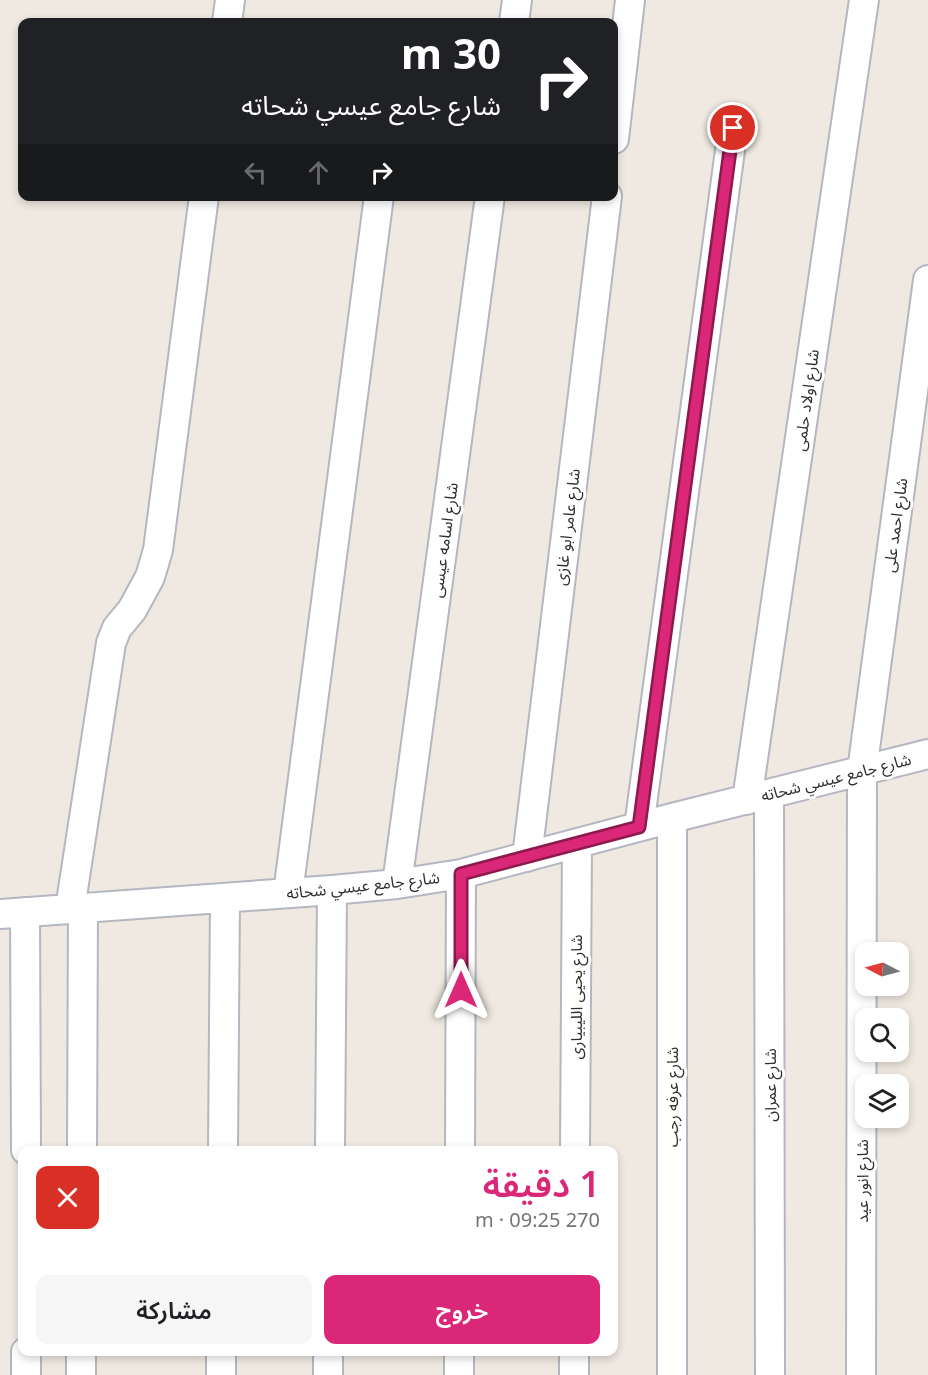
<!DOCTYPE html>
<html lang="ar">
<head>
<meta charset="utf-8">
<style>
  body { margin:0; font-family:"Noto Sans","Noto Sans Arabic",sans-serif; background:#f6f6f6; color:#202124; direction:rtl; height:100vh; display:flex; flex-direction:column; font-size:22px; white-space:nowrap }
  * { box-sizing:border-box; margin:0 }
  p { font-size:20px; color:#757577 }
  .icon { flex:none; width:33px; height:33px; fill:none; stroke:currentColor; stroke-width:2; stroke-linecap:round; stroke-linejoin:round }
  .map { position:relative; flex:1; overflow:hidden; direction:ltr }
  .panel { position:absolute; left:18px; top:1146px; width:600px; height:210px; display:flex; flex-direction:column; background:#fff; border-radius:12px; box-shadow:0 3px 9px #0003; direction:rtl }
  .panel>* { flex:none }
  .top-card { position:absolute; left:18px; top:18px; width:600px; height:183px; border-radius:12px; box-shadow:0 3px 9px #0003; direction:rtl; background:#202124; color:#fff; overflow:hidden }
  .needle { width:39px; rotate:276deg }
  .fabs { position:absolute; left:855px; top:942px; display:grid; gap:12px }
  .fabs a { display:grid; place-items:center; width:54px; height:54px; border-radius:12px; background:#fff; box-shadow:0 3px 9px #0003; font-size:30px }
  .pin { position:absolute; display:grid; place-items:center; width:51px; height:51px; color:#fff; margin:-26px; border:3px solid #fff; border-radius:50%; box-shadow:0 2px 6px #0007 }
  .me { position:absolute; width:66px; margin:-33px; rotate:0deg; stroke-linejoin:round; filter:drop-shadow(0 0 4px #0008) }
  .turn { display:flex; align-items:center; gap:21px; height:126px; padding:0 18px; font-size:27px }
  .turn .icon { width:78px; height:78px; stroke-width:2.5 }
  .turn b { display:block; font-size:42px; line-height:51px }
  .lanes { display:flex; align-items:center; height:57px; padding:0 18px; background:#0003; justify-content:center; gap:30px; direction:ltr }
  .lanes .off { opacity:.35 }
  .round { display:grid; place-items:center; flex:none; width:63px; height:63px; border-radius:12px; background:#f6f6f6 }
  .headline { display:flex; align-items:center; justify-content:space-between; height:102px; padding:0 18px }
  h1 { font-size:36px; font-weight:600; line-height:45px; color:#db2777 }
  .primary-button { display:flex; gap:12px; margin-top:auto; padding:12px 18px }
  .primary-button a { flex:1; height:69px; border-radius:12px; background:#db2777; color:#fff; font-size:24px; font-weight:600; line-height:69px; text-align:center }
  .primary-button a+a { background:#f6f6f6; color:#202124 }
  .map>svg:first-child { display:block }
</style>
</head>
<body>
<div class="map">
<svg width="928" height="1375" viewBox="0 0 928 1375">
  <rect width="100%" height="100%" fill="#efe9e1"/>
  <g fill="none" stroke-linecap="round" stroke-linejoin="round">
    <defs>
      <path id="street" d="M 227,22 L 230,0
        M 514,22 L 517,0
        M 614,139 L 630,0
        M 769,794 L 770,1375
        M 747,800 L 864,0
        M 672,818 L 672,1375
        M 639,827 L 733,128
        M 527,857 L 607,196
        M 397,884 L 490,196
        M 288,893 L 379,196
        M 70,909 L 111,643 L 117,628 L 132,610 L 150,577 L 158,550 L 204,196
        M 25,912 L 26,1150
        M 0,914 L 332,890 L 397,884 L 461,874 L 672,818 L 928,754
        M 82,1150 L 83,908
        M 223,1150 L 225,898
        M 330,1150 L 332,890
        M 460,1150 L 461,874
        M 575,1150 L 577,843
        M 26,1352 L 26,1375
        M 81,1375 L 81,1352
        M 221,1375 L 221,1352
        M 328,1375 L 328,1352
        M 459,1375 L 459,1352
        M 574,1375 L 574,1352
        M 861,1375 L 862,771 L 928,280"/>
    </defs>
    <use href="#street" stroke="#b4b7c1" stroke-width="32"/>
    <use href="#street" stroke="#fff" stroke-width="28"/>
  </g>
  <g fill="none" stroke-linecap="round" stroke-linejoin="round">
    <defs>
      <path id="route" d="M 461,990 L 461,874 L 639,827 L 733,128"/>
    </defs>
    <use href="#route" stroke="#8e194d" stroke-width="15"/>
    <use href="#route" stroke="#db2777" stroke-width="10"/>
  </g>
  <g text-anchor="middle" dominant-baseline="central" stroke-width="6" stroke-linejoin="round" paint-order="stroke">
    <g font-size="16" fill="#2e2e2e" stroke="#fff">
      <text transform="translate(806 400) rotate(-82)">شارع اولاد حلمى</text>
      <text transform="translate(895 525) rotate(-82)">شارع احمد على</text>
      <text transform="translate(567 527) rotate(-83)">شارع عامر ابو غازى</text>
      <text transform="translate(444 540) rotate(-82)">شارع اسامه عيسى</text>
      <text transform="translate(836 777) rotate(-14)">شارع جامع عيسي شحاته</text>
      <text transform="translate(363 885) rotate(-6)">شارع جامع عيسي شحاته</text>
      <text transform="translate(576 997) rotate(-90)">شارع يحيى الليبيارى</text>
      <text transform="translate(770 1085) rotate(-90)">شارع عمران</text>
      <text transform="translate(672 1097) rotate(-90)">شارع عرفه رجب</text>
      <text transform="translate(862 1181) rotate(-90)">شارع انور عيد</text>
    </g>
  </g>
</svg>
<div class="fabs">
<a><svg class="needle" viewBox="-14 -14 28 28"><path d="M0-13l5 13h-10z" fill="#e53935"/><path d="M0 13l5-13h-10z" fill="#757577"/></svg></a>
<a><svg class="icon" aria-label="search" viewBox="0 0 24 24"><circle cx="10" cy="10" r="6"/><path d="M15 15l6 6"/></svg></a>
<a><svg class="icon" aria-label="layers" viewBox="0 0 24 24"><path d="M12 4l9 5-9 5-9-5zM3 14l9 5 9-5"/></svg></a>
</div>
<div class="pin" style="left:733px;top:128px;background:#d93025"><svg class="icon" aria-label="arrive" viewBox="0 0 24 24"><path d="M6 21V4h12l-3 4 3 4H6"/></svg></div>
<svg class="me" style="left:461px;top:990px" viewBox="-20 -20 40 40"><path d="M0-17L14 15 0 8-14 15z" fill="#db2777" stroke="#fff" stroke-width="4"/></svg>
<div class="top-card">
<div class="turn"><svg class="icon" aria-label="right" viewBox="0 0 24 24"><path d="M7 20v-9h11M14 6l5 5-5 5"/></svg><div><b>30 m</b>شارع جامع عيسي شحاته</div></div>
<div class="lanes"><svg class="icon off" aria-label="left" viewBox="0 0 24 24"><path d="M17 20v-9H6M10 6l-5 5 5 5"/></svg><svg class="icon off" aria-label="ahead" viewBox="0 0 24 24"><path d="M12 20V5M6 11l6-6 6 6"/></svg><svg class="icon" aria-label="right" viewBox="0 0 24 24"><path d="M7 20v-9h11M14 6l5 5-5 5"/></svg></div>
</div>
<section class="panel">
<div class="headline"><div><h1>1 دقيقة</h1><p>270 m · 09:25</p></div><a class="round" style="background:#d93025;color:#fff"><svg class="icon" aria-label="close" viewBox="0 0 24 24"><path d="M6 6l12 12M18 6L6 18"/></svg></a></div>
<div class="primary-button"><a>خروج</a><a>مشاركة</a></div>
</section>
</div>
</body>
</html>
